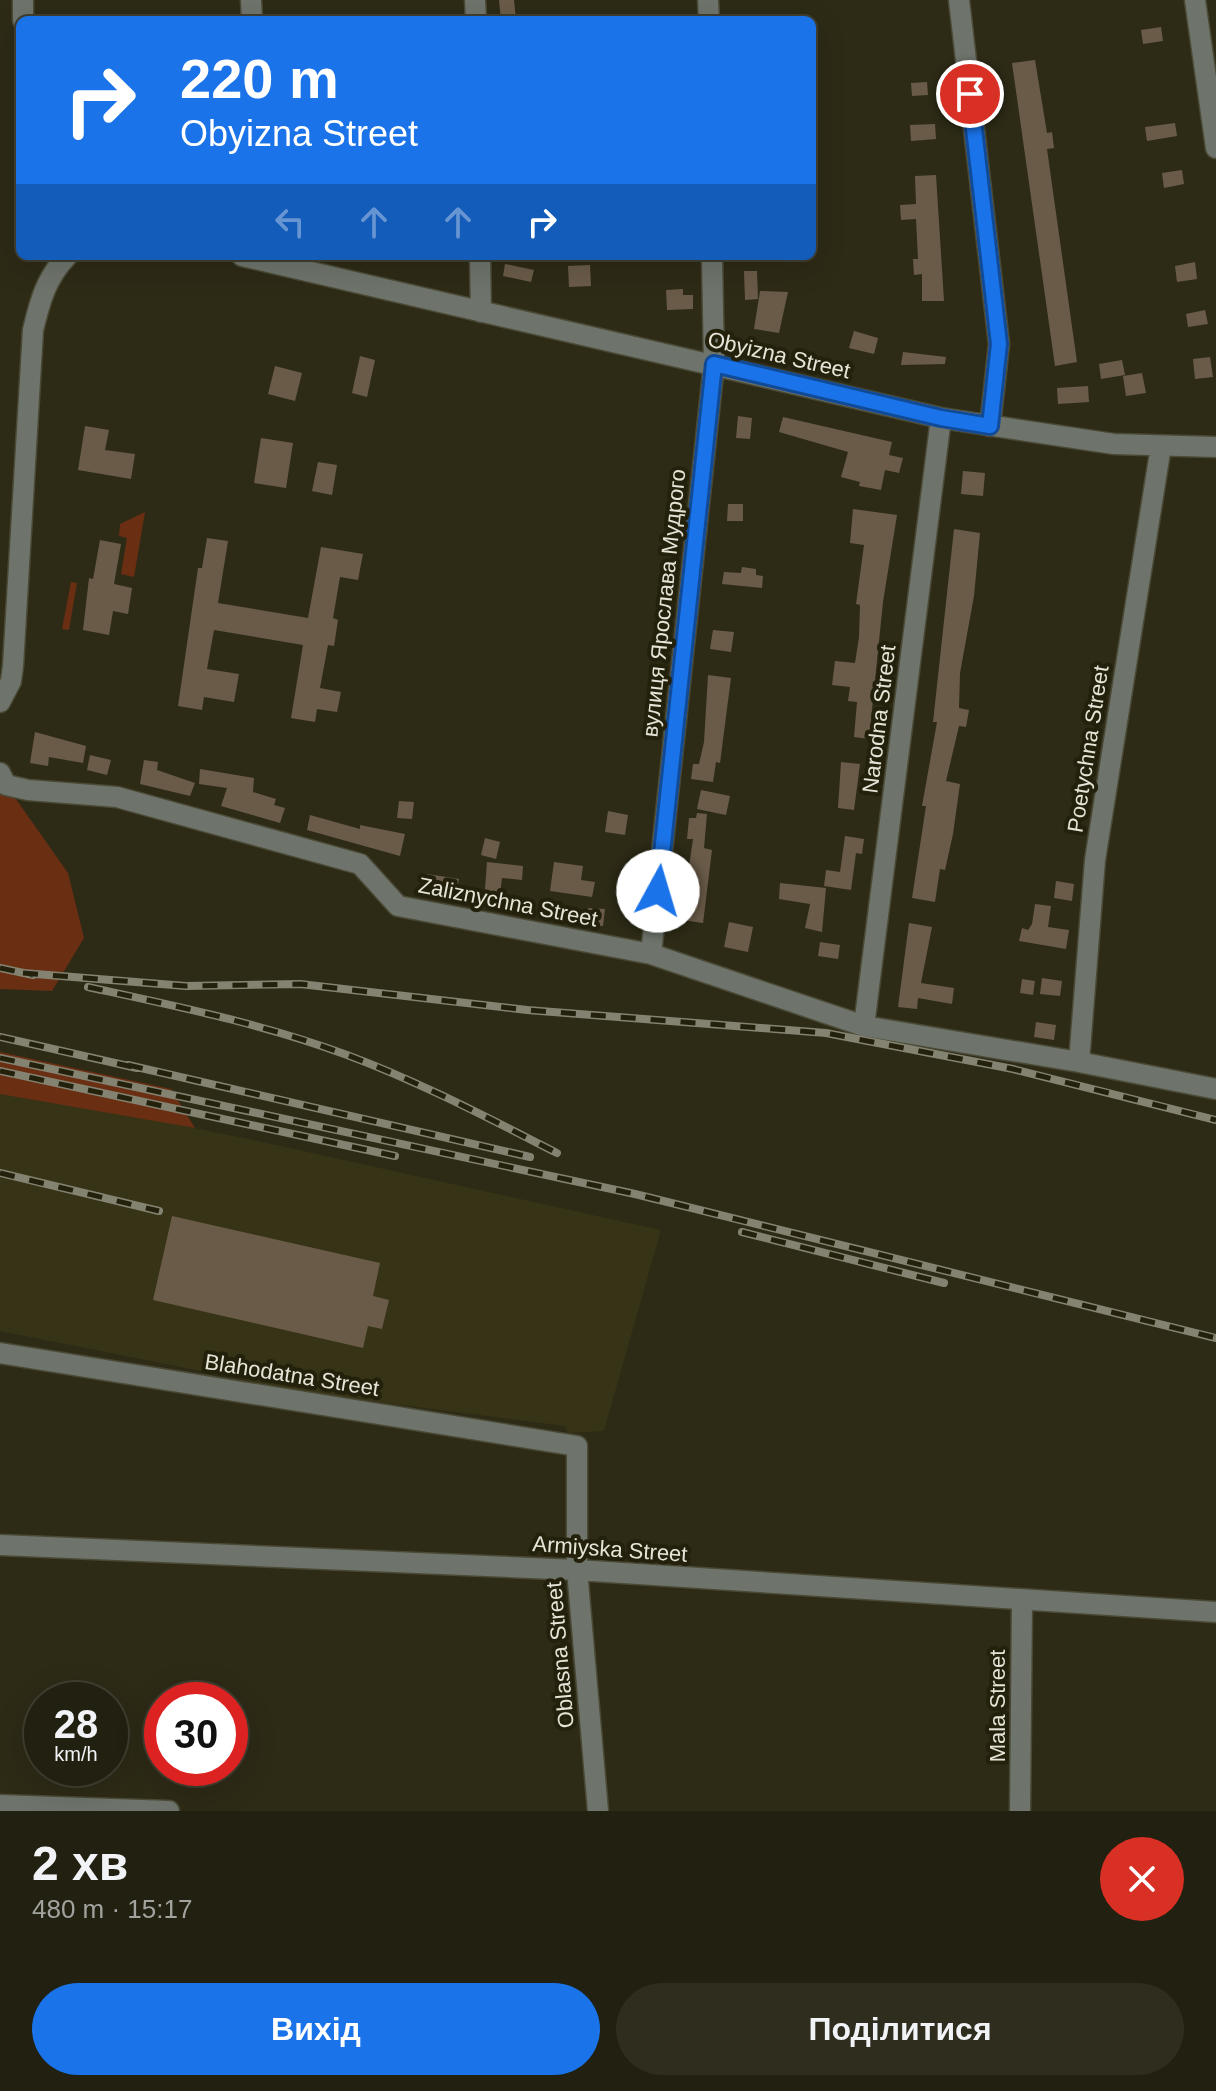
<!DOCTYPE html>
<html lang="uk">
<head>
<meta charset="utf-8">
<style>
  body { margin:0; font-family:Helvetica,sans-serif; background:#2e2d1e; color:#f1f3f6; height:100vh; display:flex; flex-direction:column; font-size:30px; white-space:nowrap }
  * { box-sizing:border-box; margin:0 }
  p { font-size:26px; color:#a2a39f }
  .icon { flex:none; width:44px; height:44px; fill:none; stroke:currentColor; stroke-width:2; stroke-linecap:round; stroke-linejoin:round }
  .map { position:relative; height:1811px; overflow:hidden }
  .details { display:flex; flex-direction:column; background:#222010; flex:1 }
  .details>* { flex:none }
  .hud { position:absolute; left:16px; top:16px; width:800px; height:244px; border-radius:12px; box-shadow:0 8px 32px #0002,0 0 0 2px #3f3e30; background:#1a73e8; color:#fff; overflow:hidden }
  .speed { position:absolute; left:24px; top:1682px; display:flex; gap:16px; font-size:40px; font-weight:700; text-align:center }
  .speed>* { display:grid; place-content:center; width:104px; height:104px; border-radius:50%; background:#222010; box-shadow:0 8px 32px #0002,0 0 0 2px #3f3e30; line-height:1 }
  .speed small { font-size:20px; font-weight:400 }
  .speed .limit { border:12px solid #d22; background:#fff; color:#111 }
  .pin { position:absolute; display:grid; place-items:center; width:68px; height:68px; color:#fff; margin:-34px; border:4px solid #fff; border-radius:50%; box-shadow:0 2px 8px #0007 }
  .me { position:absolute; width:88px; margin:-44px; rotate:6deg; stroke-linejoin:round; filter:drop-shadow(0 0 6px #0008) }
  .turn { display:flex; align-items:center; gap:28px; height:168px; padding:0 32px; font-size:36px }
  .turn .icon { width:104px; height:104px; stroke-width:2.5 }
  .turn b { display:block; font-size:56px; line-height:68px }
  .lanes { display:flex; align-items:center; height:76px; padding:0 32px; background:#0003; justify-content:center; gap:40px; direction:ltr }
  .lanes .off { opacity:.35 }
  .round { display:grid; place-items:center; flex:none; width:84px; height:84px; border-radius:42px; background:#2e2d1e }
  .head { display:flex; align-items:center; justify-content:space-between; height:136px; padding:0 32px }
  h1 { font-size:48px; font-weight:800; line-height:60px }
  .button { display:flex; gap:16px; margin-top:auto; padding:16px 32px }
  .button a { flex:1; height:92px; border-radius:48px; background:#1a73e8; color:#fff; font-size:32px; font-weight:800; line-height:92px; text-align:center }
  .button a+a { background:#2e2d1e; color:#f1f3f6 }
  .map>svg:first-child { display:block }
</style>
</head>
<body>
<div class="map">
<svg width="1216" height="1811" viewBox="0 0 1216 1811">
  <rect width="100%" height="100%" fill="#2d2b16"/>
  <path fill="#363316" d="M 0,1089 L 258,1141 L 661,1230 L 604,1431 L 568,1433 L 565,1426 L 316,1394 L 0,1331 Z"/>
  <path fill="#6a2e13" d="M 145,512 L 134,577 L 121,574 L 127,538 L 119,536 L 120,524 Z
    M 71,582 L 77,583 L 69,630 L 62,629 Z
    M 0,764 L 6,785 L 68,873 L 84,938 L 52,991 L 0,989 Z
    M 0,1052 L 171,1089 L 195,1128 L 0,1094 Z"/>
  <path fill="#6a5b48" d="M 499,0 L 514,0 L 516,20 L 501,20 Z
    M 1161,27 L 1163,41 L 1143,44 L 1141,30 Z
    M 1035,60 L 1047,133 L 1052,132 L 1054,148 L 1047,149 L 1077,362 L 1055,366 L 1012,63 Z
    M 927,82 L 928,95 L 912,96 L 911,83 Z
    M 1175,123 L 1177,136 L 1147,141 L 1145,127 Z
    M 935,124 L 936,139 L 911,141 L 910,125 Z
    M 1182,170 L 1184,184 L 1164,188 L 1162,173 Z
    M 936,175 L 944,301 L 922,301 L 922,274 L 914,275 L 913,259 L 918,259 L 916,219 L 901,220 L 900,205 L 916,204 L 915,176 Z
    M 1195,262 L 1197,279 L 1177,282 L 1175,266 Z
    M 505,264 L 534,270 L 531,282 L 503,276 Z
    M 590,265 L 591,286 L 569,287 L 568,266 Z
    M 744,271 L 757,271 L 758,299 L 745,300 Z
    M 683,289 L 683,295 L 693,295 L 693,309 L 667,310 L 666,290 Z
    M 760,291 L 788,292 L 779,333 L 754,329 Z
    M 1205,310 L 1208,324 L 1188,327 L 1186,314 Z
    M 854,331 L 878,338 L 874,354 L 849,348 Z
    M 903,352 L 946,357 L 945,364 L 901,365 Z
    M 360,356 L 375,360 L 367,397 L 352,393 Z
    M 1210,357 L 1213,377 L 1195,379 L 1193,359 Z
    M 1122,360 L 1125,375 L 1101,379 L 1099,364 Z
    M 275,366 L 302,373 L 295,401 L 268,394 Z
    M 1142,373 L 1146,393 L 1126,396 L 1123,376 Z
    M 1088,386 L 1089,402 L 1058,404 L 1057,388 Z
    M 738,416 L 752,418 L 750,439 L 736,438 Z
    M 783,417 L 892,442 L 889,455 L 903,458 L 899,473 L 885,470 L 881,490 L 859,486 L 860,482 L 841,477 L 848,452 L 779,432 Z
    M 85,426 L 109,430 L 105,450 L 135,454 L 131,479 L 78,470 Z
    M 261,438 L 293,443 L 286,488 L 254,483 Z
    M 318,462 L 337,465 L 332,495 L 312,491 Z
    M 963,471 L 985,473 L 983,496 L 961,494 Z
    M 728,504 L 743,504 L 743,521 L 727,521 Z
    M 853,509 L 897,515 L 883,602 L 869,739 L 854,737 L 857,702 L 848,701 L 850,687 L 832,685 L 835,661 L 855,663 L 859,637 L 860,605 L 856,604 L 864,545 L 850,543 Z
    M 954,529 L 980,533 L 974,596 L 960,673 L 959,708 L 969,710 L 966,727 L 959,726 L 946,781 L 960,784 L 953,834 L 945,870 L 940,869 L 935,902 L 912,898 L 926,806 L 922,806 L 937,722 L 933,722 Z
    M 207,538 L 228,541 L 218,603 L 308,618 L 321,547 L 363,554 L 358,580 L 340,577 L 333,618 L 338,620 L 334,646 L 328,645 L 320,688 L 341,692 L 337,712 L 317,709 L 315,722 L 291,718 L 303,645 L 214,630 L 207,669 L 239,674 L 234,702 L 204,697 L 202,710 L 178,706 L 198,568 L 202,568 Z
    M 100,540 L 121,544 L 114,584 L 132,588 L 128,614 L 113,611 L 109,635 L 83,630 L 89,578 L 93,579 Z
    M 742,567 L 756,569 L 756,575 L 763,576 L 762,588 L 722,584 L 724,572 L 741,573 Z
    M 713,630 L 734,632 L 731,652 L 710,649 Z
    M 708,675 L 731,678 L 720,763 L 716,762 L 713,782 L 691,779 L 693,764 L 699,764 L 704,742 Z
    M 35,732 L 86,746 L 83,763 L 49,757 L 48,766 L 30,763 Z
    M 90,755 L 111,760 L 107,775 L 87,770 Z
    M 144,760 L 158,762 L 157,770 L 195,783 L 190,796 L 140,784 Z
    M 841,762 L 860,764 L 854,810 L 838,808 Z
    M 200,769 L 254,778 L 253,792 L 276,799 L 274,805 L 285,808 L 280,823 L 221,806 L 227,788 L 199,784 Z
    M 701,790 L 730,796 L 726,815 L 697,809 Z
    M 399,801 L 414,802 L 412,819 L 397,818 Z
    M 608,811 L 628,815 L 625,835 L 605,832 Z
    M 697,813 L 707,814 L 704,848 L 712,850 L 703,923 L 681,920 L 693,839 L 687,839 L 689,818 L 696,818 Z
    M 310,815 L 360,829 L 360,825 L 405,834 L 400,856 L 307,830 Z
    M 845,836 L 864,839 L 862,854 L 856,853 L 851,890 L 824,886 L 826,870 L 840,872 Z
    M 485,838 L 500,842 L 496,859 L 481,855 Z
    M 487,862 L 523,866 L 522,880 L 502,878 L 499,903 L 484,902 Z
    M 554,862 L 583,866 L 581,880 L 595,882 L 592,897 L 550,891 Z
    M 427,874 L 459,879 L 456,897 L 424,891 Z
    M 1056,881 L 1074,884 L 1072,901 L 1054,898 Z
    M 780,883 L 826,888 L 822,932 L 805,928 L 810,904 L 779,899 Z
    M 1035,904 L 1051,906 L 1048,927 L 1069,930 L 1066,949 L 1019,941 L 1022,928 L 1028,930 L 1032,924 Z
    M 588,908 L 605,909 L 603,926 L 586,925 Z
    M 729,922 L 753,927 L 748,952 L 724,947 Z
    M 909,923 L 932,927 L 921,983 L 954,988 L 952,1004 L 918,998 L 917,1009 L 898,1007 Z
    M 820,942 L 840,945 L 838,959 L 818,956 Z
    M 1042,978 L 1062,981 L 1060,996 L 1040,994 Z
    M 1022,979 L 1035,981 L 1033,995 L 1020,993 Z
    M 1036,1022 L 1056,1025 L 1054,1040 L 1034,1037 Z
    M 172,1216 L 380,1263 L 373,1296 L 389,1300 L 382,1329 L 368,1326 L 363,1348 L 153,1300 Z"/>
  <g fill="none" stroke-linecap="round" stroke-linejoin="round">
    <defs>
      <path id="minor" d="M 23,0 L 23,20
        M 251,0 L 252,20
        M 475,0 L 476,20
        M 708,0 L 709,20
        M 959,0 L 999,344 L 990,426
        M 1195,0 L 1216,148
        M 242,256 L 941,418 L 1114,444 L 1216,447
        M 480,256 L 481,312
        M 0,702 L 11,681 L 13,666 L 33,330 C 40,301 46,278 67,256
        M 0,773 L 6,785 L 28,790 L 117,797 L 360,864 L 398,906 L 651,954 L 864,1026 L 1079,1062 L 1216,1089
        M 651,954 L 714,364 L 712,256
        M 864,1026 L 941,418
        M 1079,1062 L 1095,860 L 1161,446
        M 0,1353 L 577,1446 L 577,1570 L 598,1811
        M 0,1545 L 577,1570 L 1216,1612
        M 0,1805 L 169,1811
        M 1020,1811 L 1022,1601"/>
    </defs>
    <use href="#minor" stroke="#4a4935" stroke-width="23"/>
    <use href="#minor" stroke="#6e746b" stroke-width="20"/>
    <defs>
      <path id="rail" d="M 0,968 L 33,975
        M 23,973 L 186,986 L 300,984 L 527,1010 L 826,1033 L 1013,1069 L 1216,1120
        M 88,987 C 175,1006 264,1024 347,1055 C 420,1082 488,1118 557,1153
        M 0,1037 L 137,1068
        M 0,1058 L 635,1194 L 1216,1338
        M 128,1065 L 530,1157
        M 0,1071 L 395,1156
        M 0,1173 L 159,1211
        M 742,1232 L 944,1283"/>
    </defs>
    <use href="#rail" stroke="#848371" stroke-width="8"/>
    <use href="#rail" stroke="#23210c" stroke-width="5" stroke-dasharray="15" stroke-linecap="butt"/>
  </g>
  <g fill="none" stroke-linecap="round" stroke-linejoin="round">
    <defs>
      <path id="route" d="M 658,891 L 714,364 L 941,418 L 990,426 L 999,344 L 970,94"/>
    </defs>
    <use href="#route" stroke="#114b97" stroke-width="20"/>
    <use href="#route" stroke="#1a73e8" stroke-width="14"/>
  </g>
  <g text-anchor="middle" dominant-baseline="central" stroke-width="8" stroke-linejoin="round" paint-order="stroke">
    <g font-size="22" fill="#e5e4d7" stroke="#23210c">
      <text transform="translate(779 355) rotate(13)">Obyizna Street</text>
      <text transform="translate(664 603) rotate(-84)">вулиця Ярослава Мудрого</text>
      <text transform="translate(879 719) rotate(-83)">Narodna Street</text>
      <text transform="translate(1088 749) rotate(-81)">Poetychna Street</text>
      <text transform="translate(508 902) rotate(11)">Zaliznychna Street</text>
      <text transform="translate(292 1375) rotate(9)">Blahodatna Street</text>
      <text transform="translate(610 1549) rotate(4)">Armiyska Street</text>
      <text transform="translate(560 1655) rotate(-95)">Oblasna Street</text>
      <text transform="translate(997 1706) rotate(-90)">Mala Street</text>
    </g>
  </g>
</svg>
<div class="speed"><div>28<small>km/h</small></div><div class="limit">30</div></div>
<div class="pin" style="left:970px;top:94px;background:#d93025"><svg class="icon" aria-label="arrive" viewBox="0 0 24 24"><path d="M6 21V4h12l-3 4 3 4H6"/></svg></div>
<svg class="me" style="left:658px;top:891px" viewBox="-20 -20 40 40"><circle r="19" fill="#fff"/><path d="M0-13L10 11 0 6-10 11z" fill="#1a73e8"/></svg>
<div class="hud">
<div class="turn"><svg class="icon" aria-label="right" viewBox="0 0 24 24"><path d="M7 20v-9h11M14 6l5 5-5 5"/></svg><div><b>220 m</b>Obyizna Street</div></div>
<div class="lanes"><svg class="icon off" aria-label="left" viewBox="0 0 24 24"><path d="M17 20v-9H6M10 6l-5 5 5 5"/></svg><svg class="icon off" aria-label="ahead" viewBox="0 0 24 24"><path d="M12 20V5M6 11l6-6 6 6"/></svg><svg class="icon off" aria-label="ahead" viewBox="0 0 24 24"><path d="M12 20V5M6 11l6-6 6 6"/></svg><svg class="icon" aria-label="right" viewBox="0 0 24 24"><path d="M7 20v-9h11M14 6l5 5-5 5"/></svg></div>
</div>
</div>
<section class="details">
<div class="head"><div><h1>2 хв</h1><p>480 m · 15:17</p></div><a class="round" style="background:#d93025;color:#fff"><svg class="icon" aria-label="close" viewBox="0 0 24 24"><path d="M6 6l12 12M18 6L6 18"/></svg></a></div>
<div class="button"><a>Вихід</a><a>Поділитися</a></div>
</section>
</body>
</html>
